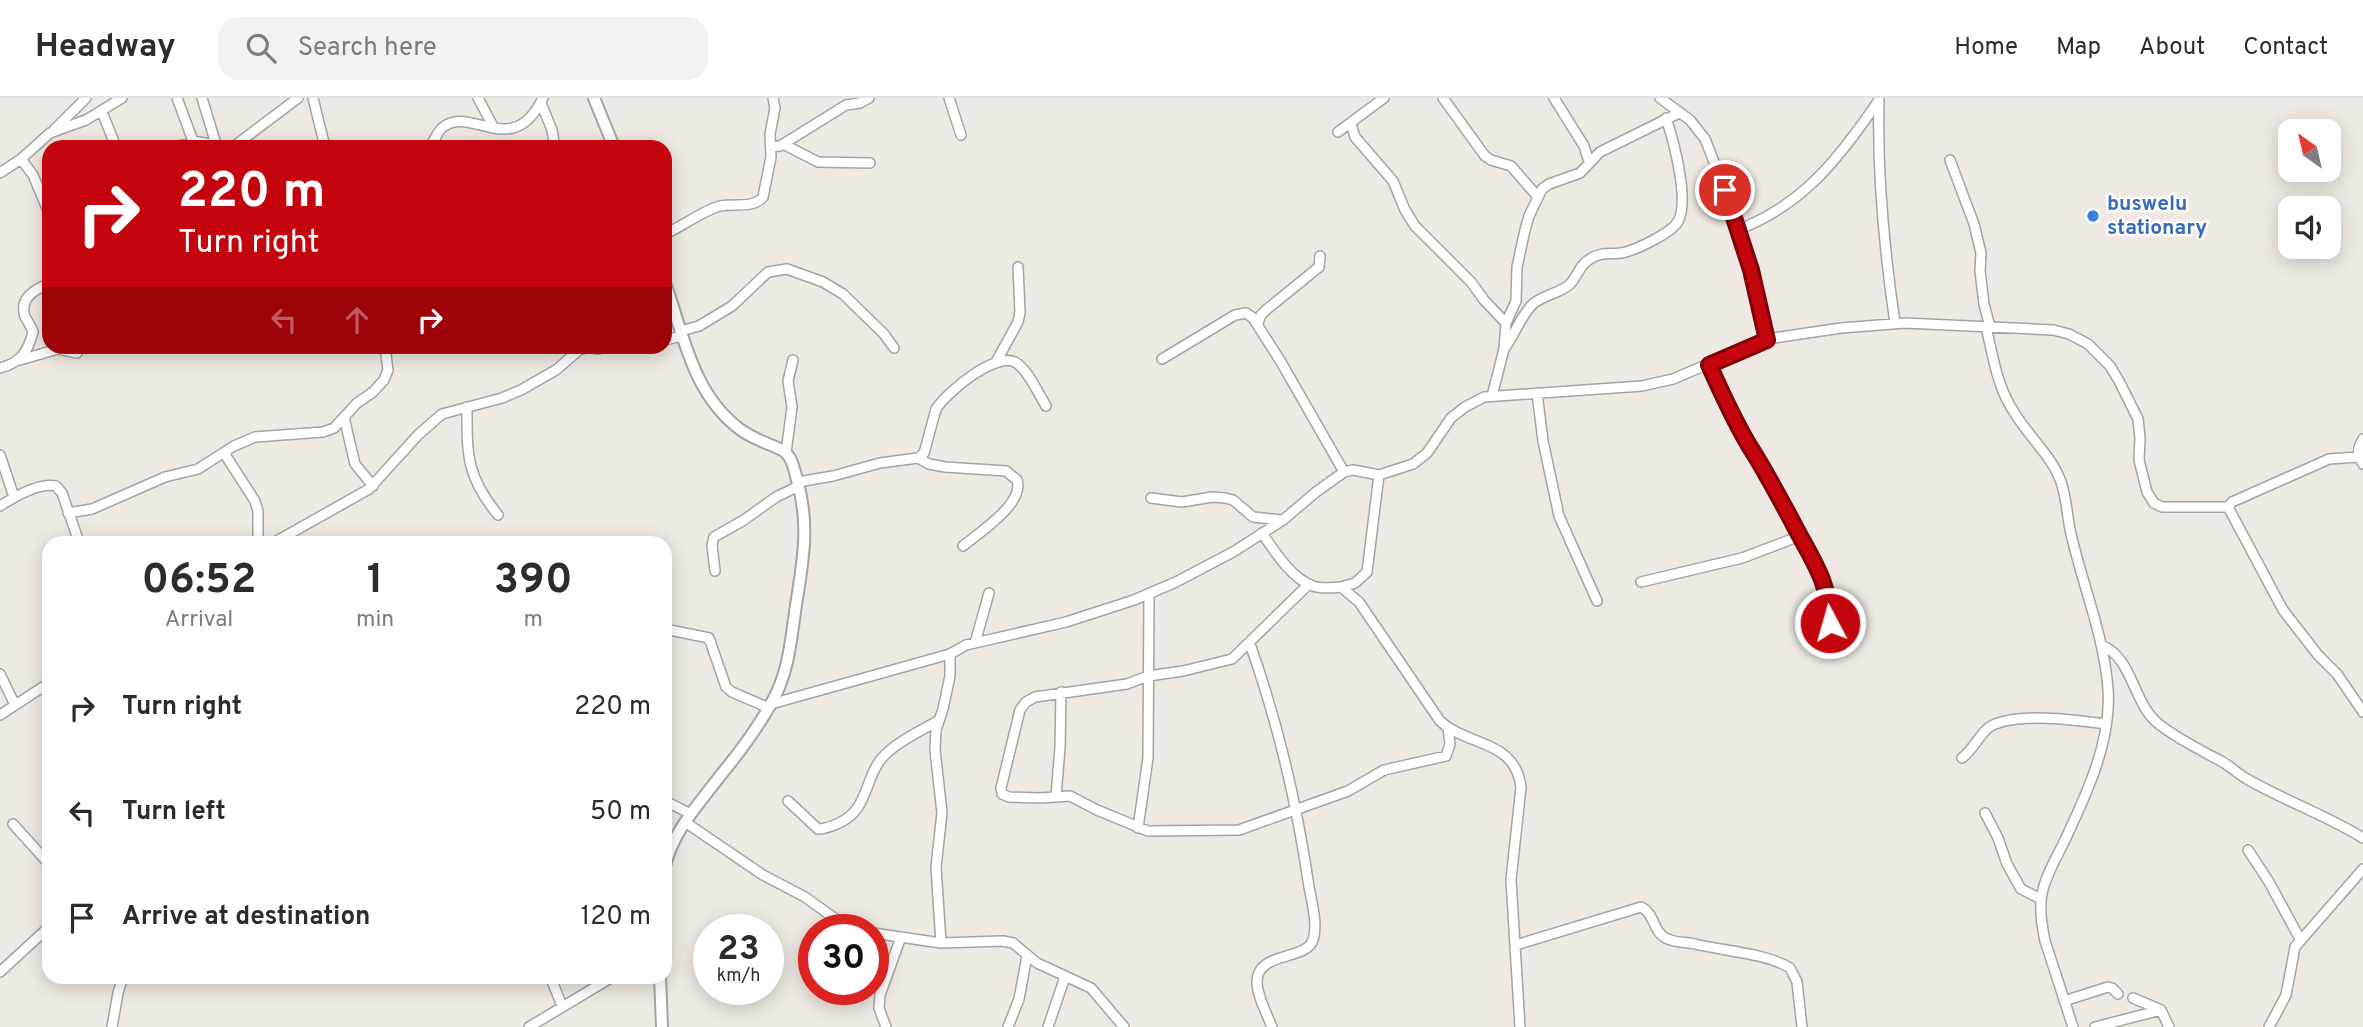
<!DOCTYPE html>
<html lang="en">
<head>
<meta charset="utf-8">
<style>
  body { margin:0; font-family:Overpass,sans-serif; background:#f2f2f3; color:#2b2b33; height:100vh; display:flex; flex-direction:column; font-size:26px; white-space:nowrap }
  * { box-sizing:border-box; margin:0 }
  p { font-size:23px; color:#7c7c81 }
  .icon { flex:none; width:38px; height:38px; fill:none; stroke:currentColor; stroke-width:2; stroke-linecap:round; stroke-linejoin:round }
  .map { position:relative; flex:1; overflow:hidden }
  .drawer { position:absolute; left:42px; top:438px; width:630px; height:448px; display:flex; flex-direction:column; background:#fff; border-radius:21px; box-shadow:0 4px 18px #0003 }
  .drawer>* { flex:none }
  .guide { position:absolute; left:42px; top:42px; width:630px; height:214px; border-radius:21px; box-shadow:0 4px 18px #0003; background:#c4050d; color:#fff; overflow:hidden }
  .needle { width:46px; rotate:326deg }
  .fabs { position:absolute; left:2278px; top:21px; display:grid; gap:14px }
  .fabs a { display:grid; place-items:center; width:63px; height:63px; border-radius:14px; background:#fff; box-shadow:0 4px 18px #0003; font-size:35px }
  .speed { position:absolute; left:693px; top:816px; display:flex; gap:14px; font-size:35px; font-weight:700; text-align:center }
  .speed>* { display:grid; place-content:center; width:91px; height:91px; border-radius:50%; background:#fff; box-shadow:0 4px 18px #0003; line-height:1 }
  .speed small { font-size:18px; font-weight:400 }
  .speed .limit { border:10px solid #d22; background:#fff; color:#111 }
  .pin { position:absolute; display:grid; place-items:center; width:60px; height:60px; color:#fff; margin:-30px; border:4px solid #fff; border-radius:50%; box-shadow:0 2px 7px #0007 }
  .me { position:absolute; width:77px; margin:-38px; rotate:354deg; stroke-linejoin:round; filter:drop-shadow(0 0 5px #0008) }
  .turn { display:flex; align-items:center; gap:24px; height:147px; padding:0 21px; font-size:32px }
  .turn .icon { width:91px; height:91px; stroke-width:2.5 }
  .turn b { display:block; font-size:49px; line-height:60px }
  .lanes { display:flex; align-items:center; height:66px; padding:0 21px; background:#0003; justify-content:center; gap:35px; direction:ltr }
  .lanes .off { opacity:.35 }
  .eta { display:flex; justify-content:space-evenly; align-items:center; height:119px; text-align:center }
  .eta b { font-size:42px; font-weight:700; line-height:49px }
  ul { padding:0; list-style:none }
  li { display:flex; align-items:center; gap:21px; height:105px; padding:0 21px }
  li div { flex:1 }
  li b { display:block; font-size:26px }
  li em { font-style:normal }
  header { display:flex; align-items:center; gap:42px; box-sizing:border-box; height:98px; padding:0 35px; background:#fff; border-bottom:2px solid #e1e1e2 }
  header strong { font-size:33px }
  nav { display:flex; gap:38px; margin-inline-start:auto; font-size:24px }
  .search { width:490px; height:63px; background:#f2f2f3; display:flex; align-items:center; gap:18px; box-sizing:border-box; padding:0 24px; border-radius:21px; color:#7c7c81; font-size:26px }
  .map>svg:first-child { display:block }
</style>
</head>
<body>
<header>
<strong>Headway</strong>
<div class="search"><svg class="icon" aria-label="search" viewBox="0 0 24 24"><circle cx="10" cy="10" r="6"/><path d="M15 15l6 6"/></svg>Search here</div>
<nav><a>Home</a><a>Map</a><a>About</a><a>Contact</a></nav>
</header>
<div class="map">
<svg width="2363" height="929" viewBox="0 0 2363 929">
  <rect width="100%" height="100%" fill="#eee9e2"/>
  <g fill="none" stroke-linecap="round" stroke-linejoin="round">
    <defs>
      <path id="minor" d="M 177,0 L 193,43 L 192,49
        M 202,0 L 216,46
        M 313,0 L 324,45
        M 478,0 L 494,30
        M 949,0 L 961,37
        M 1443,0 L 1485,58 L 1491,62 L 1511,68 L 1538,99
        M 1554,0 L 1584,48 L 1589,64
        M 1660,0 L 1690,22 L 1705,41 L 1725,92 L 1751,172 L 1767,241
        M 1879,2 C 1877,77 1884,150 1895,225
        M 541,5 L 552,32 L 555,49
        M 102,14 L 116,49
        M 1351,26 L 1355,39 L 1393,83 L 1405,112 L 1415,128 L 1471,184 L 1484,202 L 1506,225
        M 54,32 L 86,0
        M 1338,34 L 1384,0
        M 193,43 L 228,49
        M 783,46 L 818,64 L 870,65
        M 168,49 L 193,46
        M 233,49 L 298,0
        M 430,49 C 434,43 437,35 442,30 C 470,5 512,64 543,0
        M 771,49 L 780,48 L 846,7 L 860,5 L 869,0
        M 21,61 L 33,77 L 49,115
        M 1950,62 L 1974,126 L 1981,155 L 1980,173 L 1984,206 L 1990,229
        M 0,75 L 21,61 L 50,35 L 86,22 L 122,0
        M 1737,132 C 1804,107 1840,59 1879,2
        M 665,136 C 681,129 706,111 720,108 C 734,105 753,111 763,99 L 771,59 L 770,36 L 775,10 L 773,0
        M 1258,225 L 1261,217 L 1266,212 L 1319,169 L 1320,158
        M 1986,229 C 1993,258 1997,289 2014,314 C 2028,338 2052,358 2061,384 C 2067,401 2067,420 2071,436 C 2083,488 2104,538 2108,591 C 2112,643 2086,697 2065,742 C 2057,759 2045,778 2042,796 C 2039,811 2042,829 2045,843 L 2073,929
        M 680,233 L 699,228 L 732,208 L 768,174 L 787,171 L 823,184 L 843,196 L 884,236 L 894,250
        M 665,242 L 682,238
        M 1504,251 C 1514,238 1521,217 1533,206 C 1543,197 1561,195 1570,186 C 1578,178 1579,167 1590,161 C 1603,152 1613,158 1626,154 C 1639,150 1669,136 1677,125 C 1691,106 1673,41 1666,20
        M 1162,261 L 1235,217 L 1246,215 L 1253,220 L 1281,264 L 1344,374
        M 20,262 L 58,251 L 77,255 L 82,248
        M 996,264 L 1018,224 L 1020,214 L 1018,169
        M 1709,267 C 1733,321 1765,371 1792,424 C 1806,450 1823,473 1829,502 C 1832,516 1830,531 1829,545
        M 0,270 C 20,265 28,254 33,234 C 31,228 28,224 25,219 C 19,200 35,191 49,186
        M 1537,295 L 1543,343 L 1559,418 L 1597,503
        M 1492,298 L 1504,251 L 1506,225 L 1516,203 L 1517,169 L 1525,132 L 1529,118 L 1542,91 L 1549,86 L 1580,75 L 1600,54 L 1679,15
        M 467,309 C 467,356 466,378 498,417
        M 344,319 L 355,366 L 373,388
        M 2363,341 C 2357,350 2357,357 2363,366
        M 224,355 L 255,403 L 258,413 L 258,444
        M 786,355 L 792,309 L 788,283 L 793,262
        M 0,357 L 14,399
        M 2358,359 L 2329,361 L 2232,404 L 2228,409 L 2283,512 L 2318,557 L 2337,576 L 2363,614
        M 918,360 L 929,366 L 945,369 L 1006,373 L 1017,382 C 1025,405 980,434 963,448
        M 798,384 L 833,378 L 880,365 L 918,360 L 924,355 L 936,311 C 947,294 999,250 1018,266 C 1030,276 1038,295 1046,308
        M 1151,400 L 1182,404 L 1212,399 L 1225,400 L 1233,402 L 1253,419 L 1281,422
        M 0,408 C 14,399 39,384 56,388 L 62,395 L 79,444
        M 68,415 L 92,411 L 165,379 L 198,371 L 234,348 L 255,339 L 323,334 L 334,330 L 357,305 L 373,294 L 384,282 L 388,272 L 385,250
        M 1262,435 C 1274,453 1292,481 1313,488 C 1322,491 1332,490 1341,489 L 1359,504 L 1440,623 C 1468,649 1515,641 1521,689 L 1511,782 L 1520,929
        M 275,444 L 369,391 L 418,337 L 442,316 L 502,300 L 521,292 L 556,272 L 579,252 L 588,249 L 598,251 L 609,248
        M 715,473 L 712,447 L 714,439 L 744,422 L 776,399 L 799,388
        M 1641,484 L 1742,460 L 1800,438
        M 1309,486 L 1232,561 L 1183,573 L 1148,578 L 1127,586 L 1035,599 L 1026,604 L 1020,612 L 1001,690 L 1002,696 L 1009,699 L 1040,700 L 1070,698 L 1097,712 L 1148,733 L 1239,732 L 1348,693 L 1384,672 L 1446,658 L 1450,646 L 1448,630
        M 1341,489 L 1355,485 L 1367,474 L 1379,377
        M 665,531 L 709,540 L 726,589 L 732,594 L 769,610
        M 975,545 L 989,495
        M 1250,546 C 1278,625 1297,706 1309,789 C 1312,805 1318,827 1313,842 C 1306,863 1257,853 1257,884 C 1257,898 1267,916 1272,929
        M 2101,547 C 2134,560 2132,606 2160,627 C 2178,641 2200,652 2221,663 C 2230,668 2238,676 2247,681 C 2285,703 2326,717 2363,740
        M 0,576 L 15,607
        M 771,606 L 950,556 L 966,547 L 1066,524 L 1134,502 L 1176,484 L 1233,454 L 1283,422 L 1316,394 L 1344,374 L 1353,372 L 1379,377 L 1413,366 L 1427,355 L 1451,320 L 1465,309 L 1484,299 L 1642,288 L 1673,281 L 1767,241 L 1841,230 L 1905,225 L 2053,232 L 2069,236 L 2088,246 L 2110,268 L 2119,283 L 2138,321 L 2140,340 L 2139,362 L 2147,394 L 2154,405 L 2162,409 L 2228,409
        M 0,617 L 49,585
        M 1962,660 C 1975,650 1981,633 1991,628 C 2019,614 2076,622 2106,626
        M 1056,698 L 1060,650 L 1061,594
        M 665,703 L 691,716
        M 788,703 L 818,731 C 826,731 832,728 839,725 C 871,711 863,675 888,654 C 902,641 923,632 939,622
        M 1985,715 L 1998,740 L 2007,766 L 2021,791 L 2041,801
        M 685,724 L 763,777 L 805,799 L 837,822 L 855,831
        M 13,726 L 49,766
        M 1138,730 L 1148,660 L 1149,496
        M 2248,752 L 2269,784 L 2300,841
        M 873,835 L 941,845 L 1003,843 L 1013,845 L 1037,865 L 1091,890 L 1124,929
        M 941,845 L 936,769 L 942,715 L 935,652 L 936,632 L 943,611 L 950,578 L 950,556
        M 1516,847 L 1641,809 C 1655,815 1653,836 1668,841 C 1676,845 1686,844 1695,846 C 1723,853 1766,855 1790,870 L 1797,884 L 1802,929
        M 0,874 L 49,829
        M 550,878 L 562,908
        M 2133,900 L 2161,912 L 2169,929
        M 2064,903 L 2108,889 L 2112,890 L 2118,896
        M 112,929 L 118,895 L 123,878
        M 529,929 L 614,878
        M 886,929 L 879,910 L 880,897 L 901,839
        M 1008,929 L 1019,901 L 1027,858
        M 1048,929 L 1065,879
        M 2095,929 L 2161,912
        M 2269,929 L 2286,897 L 2295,849 L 2363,771"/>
      <path id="tertiary" d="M 594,0 L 614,49
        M 665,185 C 684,237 692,296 741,332 C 753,341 770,346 784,353 C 793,361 794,371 797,382 C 810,425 803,464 796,507 C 791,541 789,574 772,604 C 757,631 739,655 720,678 C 699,706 673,733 665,768
        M 660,878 L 662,929"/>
    </defs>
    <use href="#minor" stroke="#a4a4a4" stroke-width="12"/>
    <use href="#tertiary" stroke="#a4a4a4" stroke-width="14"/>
    <use href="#minor" stroke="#fff" stroke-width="9"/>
    <use href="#tertiary" stroke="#fff" stroke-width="10"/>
  </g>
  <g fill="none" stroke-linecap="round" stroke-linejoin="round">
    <defs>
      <path id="route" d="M 1725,92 L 1751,172 L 1767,242 L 1709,267 C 1722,295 1734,323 1750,349 C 1766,374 1779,399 1793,425 C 1811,460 1830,484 1830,525"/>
    </defs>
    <use href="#route" stroke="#7f0308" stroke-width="18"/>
    <use href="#route" stroke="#c4050d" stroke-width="12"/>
  </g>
  <circle fill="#3f7fe0" stroke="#fff" stroke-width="2.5" cx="2093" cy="118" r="7"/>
  <g text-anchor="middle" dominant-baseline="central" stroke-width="5" stroke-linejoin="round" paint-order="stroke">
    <g font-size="21" font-weight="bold" fill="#366cbe" stroke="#fff" text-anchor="start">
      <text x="2107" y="106">buswelu<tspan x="2107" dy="24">stationary</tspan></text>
    </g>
  </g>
</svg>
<div class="fabs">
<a><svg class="needle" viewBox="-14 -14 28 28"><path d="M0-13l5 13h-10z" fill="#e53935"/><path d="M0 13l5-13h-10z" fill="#7c7c81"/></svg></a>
<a><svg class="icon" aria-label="sound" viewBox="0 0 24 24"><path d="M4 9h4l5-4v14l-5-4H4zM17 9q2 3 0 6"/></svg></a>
</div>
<div class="speed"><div>23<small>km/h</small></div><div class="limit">30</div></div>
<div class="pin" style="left:1725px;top:92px;background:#d93025"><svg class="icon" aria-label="arrive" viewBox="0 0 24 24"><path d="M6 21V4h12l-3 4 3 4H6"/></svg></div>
<svg class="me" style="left:1830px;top:525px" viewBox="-20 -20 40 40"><circle r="17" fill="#c4050d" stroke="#fff" stroke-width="3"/><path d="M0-11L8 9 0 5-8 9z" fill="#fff"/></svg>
<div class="guide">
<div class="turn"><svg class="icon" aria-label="right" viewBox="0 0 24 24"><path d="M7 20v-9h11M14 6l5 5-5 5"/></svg><div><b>220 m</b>Turn right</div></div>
<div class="lanes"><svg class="icon off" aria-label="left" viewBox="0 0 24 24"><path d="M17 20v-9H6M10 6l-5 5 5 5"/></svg><svg class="icon off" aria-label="ahead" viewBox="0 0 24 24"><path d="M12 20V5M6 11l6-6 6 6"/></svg><svg class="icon" aria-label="right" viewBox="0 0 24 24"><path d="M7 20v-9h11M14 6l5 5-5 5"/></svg></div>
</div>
<section class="drawer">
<div class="eta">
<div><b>06:52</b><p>Arrival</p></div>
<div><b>1</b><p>min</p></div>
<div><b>390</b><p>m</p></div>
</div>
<ul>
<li><svg class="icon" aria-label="right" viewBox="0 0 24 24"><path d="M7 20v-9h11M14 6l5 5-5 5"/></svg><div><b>Turn right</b></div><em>220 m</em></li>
<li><svg class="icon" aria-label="left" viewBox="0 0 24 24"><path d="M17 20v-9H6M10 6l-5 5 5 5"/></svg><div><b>Turn left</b></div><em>50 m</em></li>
<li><svg class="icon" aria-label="arrive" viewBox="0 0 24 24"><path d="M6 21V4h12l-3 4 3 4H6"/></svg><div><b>Arrive at destination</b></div><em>120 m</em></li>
</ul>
</section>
</div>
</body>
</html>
